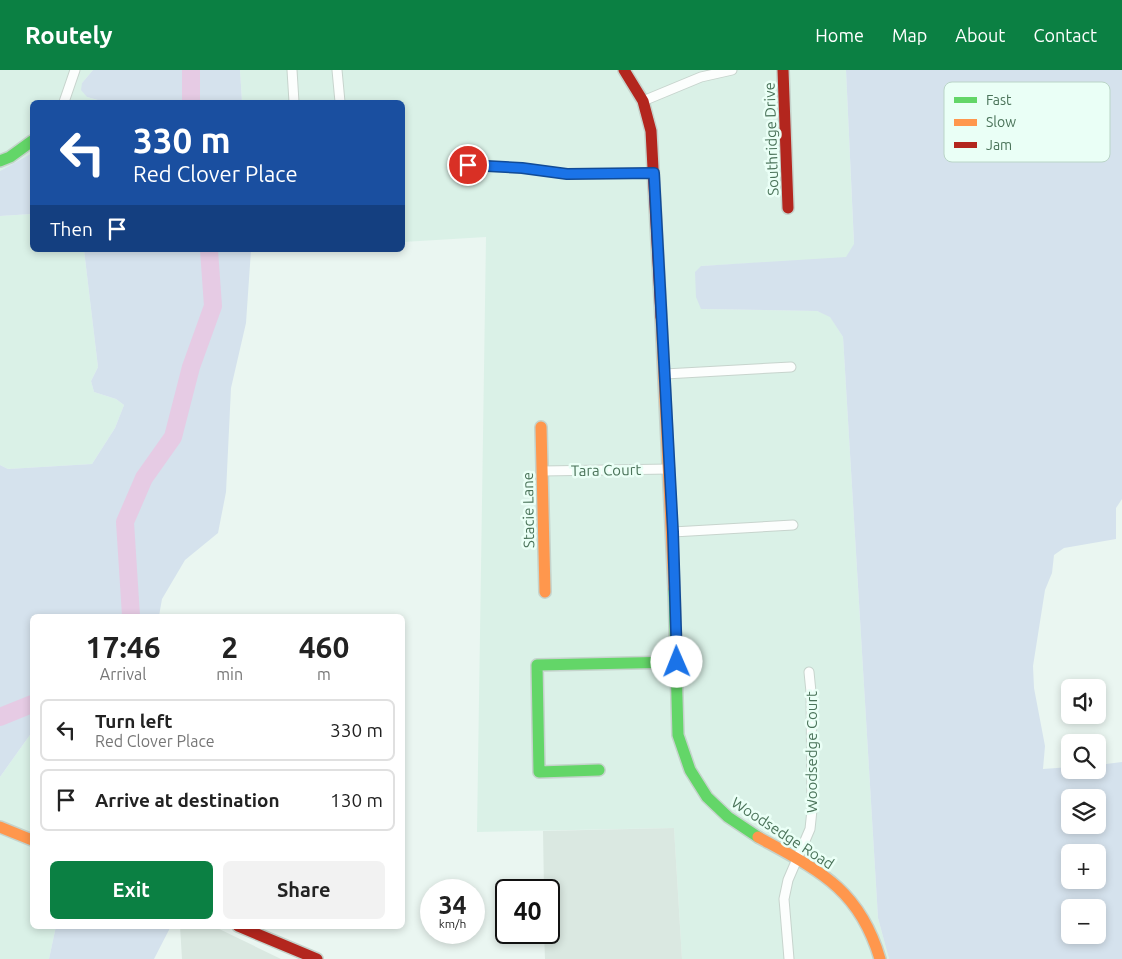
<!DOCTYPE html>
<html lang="en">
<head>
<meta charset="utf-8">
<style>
  body { margin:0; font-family:Ubuntu,sans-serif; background:#f2f2f2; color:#222; height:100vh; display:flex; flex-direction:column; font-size:19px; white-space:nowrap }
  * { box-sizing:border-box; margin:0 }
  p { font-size:16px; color:#767676 }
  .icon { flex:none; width:28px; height:28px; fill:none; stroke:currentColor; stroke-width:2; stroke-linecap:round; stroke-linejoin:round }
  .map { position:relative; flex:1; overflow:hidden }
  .drawer { position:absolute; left:30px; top:544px; width:375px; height:315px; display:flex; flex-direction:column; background:#fff; border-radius:8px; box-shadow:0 2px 8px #0003 }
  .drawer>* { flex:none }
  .top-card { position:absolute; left:30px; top:30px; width:375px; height:152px; border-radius:8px; box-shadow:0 2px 8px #0003; background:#1a4fa0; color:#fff; overflow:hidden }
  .controls { position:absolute; left:1061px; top:609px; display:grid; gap:10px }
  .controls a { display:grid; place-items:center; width:45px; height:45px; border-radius:8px; background:#fff; box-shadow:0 2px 8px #0003; font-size:25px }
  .speed { position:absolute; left:420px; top:809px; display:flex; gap:10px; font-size:25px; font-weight:700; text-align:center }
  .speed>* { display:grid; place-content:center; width:65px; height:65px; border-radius:50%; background:#fff; box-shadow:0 2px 8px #0003; line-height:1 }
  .speed small { font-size:12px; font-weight:400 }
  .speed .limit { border:2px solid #111; border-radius:8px; background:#fff; color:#111 }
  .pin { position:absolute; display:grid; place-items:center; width:42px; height:42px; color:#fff; margin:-21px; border:2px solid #fff; border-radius:50%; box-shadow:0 1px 5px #0007 }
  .me { position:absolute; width:55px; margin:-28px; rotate:359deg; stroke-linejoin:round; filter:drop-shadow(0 0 4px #0008) }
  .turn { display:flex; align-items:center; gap:18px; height:105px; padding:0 20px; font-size:22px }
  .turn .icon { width:65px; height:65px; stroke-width:2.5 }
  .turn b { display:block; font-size:35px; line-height:42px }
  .then { display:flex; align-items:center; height:48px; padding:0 20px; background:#0003; gap:10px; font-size:19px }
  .eta { display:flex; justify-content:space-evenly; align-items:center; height:85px; text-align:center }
  .eta b { font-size:30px; font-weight:700; line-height:35px }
  .action { display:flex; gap:10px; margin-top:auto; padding:10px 20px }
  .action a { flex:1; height:58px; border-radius:8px; background:#0b8043; color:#fff; font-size:20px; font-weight:700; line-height:58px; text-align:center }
  .action a+a { background:#f2f2f2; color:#222 }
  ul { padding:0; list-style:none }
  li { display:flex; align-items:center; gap:15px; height:62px; margin:0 10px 8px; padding:0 10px; border:2px solid #e0e0e0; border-radius:8px }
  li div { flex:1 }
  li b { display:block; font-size:19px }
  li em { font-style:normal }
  header { display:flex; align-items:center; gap:30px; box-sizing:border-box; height:70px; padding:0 25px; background:#0b8043; color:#fff }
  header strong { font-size:24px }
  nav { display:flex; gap:28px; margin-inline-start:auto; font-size:18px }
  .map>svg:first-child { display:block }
</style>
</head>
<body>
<header>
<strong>Routely</strong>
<nav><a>Home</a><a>Map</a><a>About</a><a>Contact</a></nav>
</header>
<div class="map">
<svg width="1122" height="889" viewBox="0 0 1122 889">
  <rect width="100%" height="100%" fill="#eaf6f1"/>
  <path fill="#daf1e7" d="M 0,0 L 93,0 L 82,13 L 87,27 L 105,32 L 32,32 L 32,83 L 0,101 Z
    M 240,0 L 846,0 L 854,175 L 846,188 L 701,196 L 701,239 L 817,241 L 830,246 L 843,267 L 878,848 L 889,889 L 682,889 L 674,758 L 477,762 L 486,167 L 403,172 L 402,32 L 242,32 Z
    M 32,144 L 32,180 L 84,180 L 98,297 L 91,311 L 94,322 L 116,329 L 124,335 L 115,358 L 92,394 L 8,399 L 0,395 L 0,146 Z
    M 32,662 L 32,856 L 56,856 L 49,889 L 0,889 L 0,707 Z"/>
  <path fill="#dae8e1" d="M 674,758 L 682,889 L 545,889 L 544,863 L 549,862 L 549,820 L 544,820 L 543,761 Z
    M 180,856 L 213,856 L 281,889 L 182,889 Z"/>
  <path fill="#d5e2ed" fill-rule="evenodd" d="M 93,0 L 240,0 L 242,32 L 105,32 L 87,27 L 81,20 L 82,13 Z
    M 846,0 L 1122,0 L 1122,429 L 1116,438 L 1116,469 L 1064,478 L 1054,485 L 1052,503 L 1045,520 L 1033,596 L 1034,618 L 1045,676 L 1043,699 L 1070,697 L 1070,700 L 1098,700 L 1098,695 L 1122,692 L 1122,889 L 889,889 L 878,848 L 843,267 L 830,247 L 817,241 L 701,239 L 696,227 L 695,202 L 701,196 L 846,187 L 854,174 ZM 1070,728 L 1098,728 L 1098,755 L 1070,755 ZM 1070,782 L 1098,782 L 1098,810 L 1070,810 ZM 1070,838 L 1098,838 L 1098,865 L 1070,865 Z
    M 32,83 L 32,144 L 0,146 L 0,101 Z
    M 84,180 L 251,180 L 246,253 L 231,318 L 226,422 L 218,463 L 185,490 L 162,529 L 159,546 L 32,546 L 32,662 L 0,707 L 0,395 L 8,399 L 92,394 L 115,358 L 124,335 L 116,329 L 94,322 L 91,311 L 98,297 Z
    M 56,856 L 171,856 L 154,889 L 49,889 Z"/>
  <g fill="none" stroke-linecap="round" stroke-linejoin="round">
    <path stroke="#e6cbe4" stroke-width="18" d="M 191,32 L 191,0
      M 131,546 L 125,452 L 144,408 L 173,367 L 191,297 L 213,236 L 209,180
      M 0,647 L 32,634"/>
    <defs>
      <path id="street" d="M 292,0 L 294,32
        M 337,0 L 340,32
        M 643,31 L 701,7 L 732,0
        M 64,32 L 75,0
        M 457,95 L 522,98 L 567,104 L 654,103
        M 665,304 L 791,297
        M 542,401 L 670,399
        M 673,462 L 793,455
        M 789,889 L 784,829 L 788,810 L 810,759 L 812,740 L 811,622 L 809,602"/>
      <path id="fast" d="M 0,91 L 10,87 L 32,71
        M 674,519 L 678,665 L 690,700 L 707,727 L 728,747 L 758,767
        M 599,700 L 539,702 L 537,595 L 677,592"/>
      <path id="slow" d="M 661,247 L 674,519
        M 541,357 L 545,522
        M 0,757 L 32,770
        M 758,767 C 818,800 859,818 880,889"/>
      <path id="jam" d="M 624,0 L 643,31 L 651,61 L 661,247
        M 783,0 L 788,138
        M 238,856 L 317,889"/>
    </defs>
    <use href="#street" stroke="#c7d4cd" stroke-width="11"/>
    <use href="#fast" stroke="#c5d3cc" stroke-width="14"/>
    <use href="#slow" stroke="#c5d3cc" stroke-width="14"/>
    <use href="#jam" stroke="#c5d3cc" stroke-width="14"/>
    <use href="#street" stroke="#fcfefd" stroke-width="9"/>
    <use href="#fast" stroke="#63d668" stroke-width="11"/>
    <use href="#slow" stroke="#ff974d" stroke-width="11"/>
    <use href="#jam" stroke="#b3261e" stroke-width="11"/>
  </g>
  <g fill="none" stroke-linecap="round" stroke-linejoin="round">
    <defs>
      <path id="route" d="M 468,95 L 522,98 L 567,104 L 654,103 L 673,462 L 677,592"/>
    </defs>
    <use href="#route" stroke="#114b97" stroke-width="12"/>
    <use href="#route" stroke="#1a73e8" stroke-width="9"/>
  </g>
  <g text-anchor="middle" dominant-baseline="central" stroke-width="5" stroke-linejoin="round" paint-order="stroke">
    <g font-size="15" fill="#4a7359" stroke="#eafff6">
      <text transform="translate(771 69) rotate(-92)">Southridge Drive</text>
      <text transform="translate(606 400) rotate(-1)">Tara Court</text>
      <text transform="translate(528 440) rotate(-91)">Stacie Lane</text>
      <text transform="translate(811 682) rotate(-90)">Woodsedge Court</text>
      <text transform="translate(783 763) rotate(33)">Woodsedge Road</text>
    </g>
  </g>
  <rect x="944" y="12" width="166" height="80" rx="8" fill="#eafff6" stroke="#bad5c7" stroke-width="1"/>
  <rect x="954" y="27" width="23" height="6" fill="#63d668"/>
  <rect x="954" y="49" width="23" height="7" fill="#ff974d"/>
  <rect x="954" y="72" width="23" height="6" fill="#b3261e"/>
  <g font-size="14" fill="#4a7359">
    <text x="986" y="35">Fast</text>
    <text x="986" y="57">Slow</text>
    <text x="986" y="80">Jam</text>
  </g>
</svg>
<div class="controls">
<a><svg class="icon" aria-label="sound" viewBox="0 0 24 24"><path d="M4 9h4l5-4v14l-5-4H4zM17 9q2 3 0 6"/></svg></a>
<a><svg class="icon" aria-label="search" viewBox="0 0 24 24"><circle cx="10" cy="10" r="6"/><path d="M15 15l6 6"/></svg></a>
<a><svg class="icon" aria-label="layers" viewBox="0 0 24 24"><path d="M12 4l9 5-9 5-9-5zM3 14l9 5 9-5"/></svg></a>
<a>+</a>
<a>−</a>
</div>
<div class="speed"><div>34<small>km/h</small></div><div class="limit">40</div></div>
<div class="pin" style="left:468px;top:95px;background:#d93025"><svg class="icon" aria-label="arrive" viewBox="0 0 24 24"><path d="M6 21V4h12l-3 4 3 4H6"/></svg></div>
<svg class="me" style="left:677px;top:592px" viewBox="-20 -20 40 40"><circle r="19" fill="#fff"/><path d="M0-13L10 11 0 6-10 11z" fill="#1a73e8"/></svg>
<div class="top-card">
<div class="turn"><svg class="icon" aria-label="left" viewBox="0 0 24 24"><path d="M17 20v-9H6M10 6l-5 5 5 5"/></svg><div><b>330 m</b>Red Clover Place</div></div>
<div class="then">Then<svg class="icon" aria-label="arrive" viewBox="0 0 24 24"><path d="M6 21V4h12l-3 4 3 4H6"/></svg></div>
</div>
<section class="drawer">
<div class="eta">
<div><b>17:46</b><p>Arrival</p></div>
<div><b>2</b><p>min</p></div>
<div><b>460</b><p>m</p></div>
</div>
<ul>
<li><svg class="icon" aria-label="left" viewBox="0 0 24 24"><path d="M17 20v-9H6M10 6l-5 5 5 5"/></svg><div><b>Turn left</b><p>Red Clover Place</p></div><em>330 m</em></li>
<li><svg class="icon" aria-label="arrive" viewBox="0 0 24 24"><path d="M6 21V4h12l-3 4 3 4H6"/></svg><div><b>Arrive at destination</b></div><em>130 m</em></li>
</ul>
<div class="action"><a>Exit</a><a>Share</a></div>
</section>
</div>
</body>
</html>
